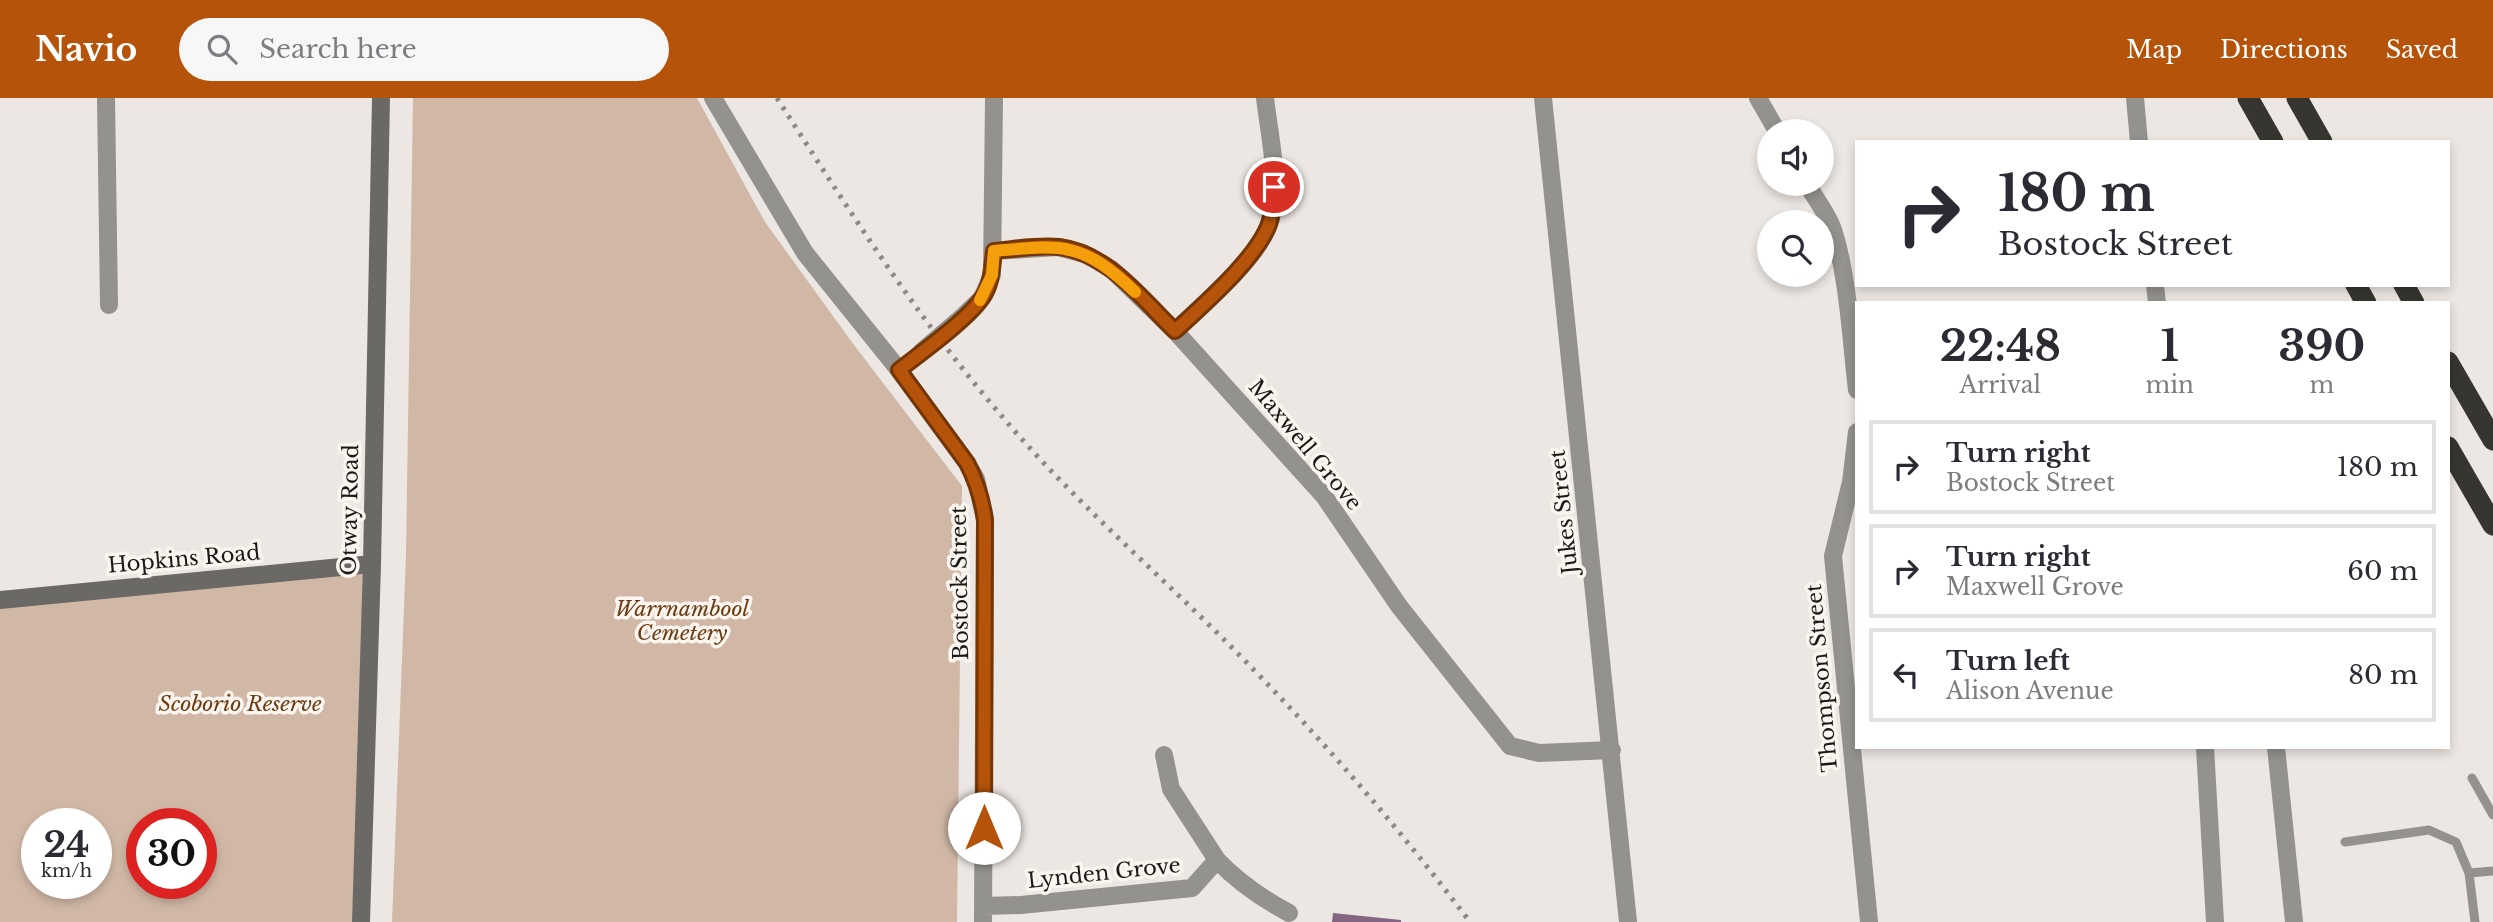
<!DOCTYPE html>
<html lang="en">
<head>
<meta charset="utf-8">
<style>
  body { margin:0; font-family:"Libre Baskerville",serif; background:#f7f7f7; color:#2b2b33; height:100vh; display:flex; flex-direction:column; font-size:26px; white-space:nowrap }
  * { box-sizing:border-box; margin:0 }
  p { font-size:23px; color:#7c7c81 }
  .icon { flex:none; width:38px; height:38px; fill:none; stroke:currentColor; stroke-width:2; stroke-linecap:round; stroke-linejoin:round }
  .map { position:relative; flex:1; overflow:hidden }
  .panel { position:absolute; left:1855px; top:203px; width:595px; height:448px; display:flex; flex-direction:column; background:#fff; border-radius:0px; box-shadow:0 4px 10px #0003 }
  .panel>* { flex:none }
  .top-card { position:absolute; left:1855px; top:42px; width:595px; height:147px; border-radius:0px; box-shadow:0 4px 10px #0003; background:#fff; color:#2b2b33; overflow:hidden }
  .fabs { position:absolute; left:1757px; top:21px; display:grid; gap:14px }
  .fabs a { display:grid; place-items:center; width:77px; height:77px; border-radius:50%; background:#fff; box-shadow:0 4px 10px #0003; font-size:35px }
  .speed { position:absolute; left:21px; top:710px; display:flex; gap:14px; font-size:35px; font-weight:700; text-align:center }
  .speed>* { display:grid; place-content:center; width:91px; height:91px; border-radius:50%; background:#fff; box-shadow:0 4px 10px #0003; line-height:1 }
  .speed small { font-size:18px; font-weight:400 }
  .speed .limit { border:10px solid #d22; background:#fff; color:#111 }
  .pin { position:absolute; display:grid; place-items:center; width:60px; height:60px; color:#fff; margin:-30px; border:4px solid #fff; border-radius:50%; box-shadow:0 2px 7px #0007 }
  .me { position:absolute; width:77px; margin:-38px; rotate:0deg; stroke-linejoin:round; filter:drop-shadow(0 0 5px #0008) }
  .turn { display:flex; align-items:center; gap:24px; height:147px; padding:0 28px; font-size:32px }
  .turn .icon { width:91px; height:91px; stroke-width:2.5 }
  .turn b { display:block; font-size:49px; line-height:60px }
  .eta { display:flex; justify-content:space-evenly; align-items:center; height:119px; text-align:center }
  .eta b { font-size:42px; font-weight:700; line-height:49px }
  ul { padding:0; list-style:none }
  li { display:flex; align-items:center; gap:21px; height:94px; margin:0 14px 10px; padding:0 14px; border:4px solid #e1e1e2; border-radius:0px }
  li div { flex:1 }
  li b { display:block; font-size:26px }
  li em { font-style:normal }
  header { display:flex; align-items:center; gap:42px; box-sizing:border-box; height:98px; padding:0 35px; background:#b45309; color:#fff }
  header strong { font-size:33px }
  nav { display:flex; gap:38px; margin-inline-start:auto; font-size:24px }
  .search { width:490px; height:63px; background:#f7f7f7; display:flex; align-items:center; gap:18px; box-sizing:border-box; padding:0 24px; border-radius:38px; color:#7c7c81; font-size:26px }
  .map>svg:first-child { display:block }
</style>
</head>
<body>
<header>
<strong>Navio</strong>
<div class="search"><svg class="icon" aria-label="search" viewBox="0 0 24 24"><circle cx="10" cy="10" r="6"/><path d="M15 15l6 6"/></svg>Search here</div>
<nav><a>Map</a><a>Directions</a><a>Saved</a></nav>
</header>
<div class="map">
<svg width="2493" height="824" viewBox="0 0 2493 824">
  <rect width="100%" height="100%" fill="#ede7e3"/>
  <path fill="#d1b8a6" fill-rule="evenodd" d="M 413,0 L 697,0 L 765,124 L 854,247 L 962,388 L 957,824 L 392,824 L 406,456 Z
    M 372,466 L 361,824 L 0,824 L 0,502 ZM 37,726 L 96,726 L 96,786 L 37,786 ZM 142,726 L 201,726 L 201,786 L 142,786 Z"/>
  <path fill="#846683" d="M 1333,815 L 1401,822 L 1401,824 L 1332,824 Z"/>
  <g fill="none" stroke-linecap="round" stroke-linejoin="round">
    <path stroke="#93928f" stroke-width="9" d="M 2472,680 L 2493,717
      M 2345,744 L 2429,732 L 2456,744 L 2469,775 L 2475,824
      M 2469,775 L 2493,773"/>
    <path stroke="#93928f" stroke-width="18" d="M 106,0 L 109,207
      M 713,0 L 805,155 L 899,272 L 967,365 L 976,381 L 985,422 L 983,824
      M 1543,0 L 1628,824
      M 1758,0 L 1777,33
      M 2135,0 L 2139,44
      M 1807,86 C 1815,100 1826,114 1832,129 C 1848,175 1851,242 1857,292
      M 994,153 L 1058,149 L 1085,156 L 1111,171 L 1175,233 L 1324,398 L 1399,508 L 1510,648 L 1539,655 L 1612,652
      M 2155,187 L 2157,205
      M 961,220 L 982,200 L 992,177 L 994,0
      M 1175,233 C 1204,205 1253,165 1268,129 C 1283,95 1269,36 1265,0
      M 1857,334 L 1851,384 L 1833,458 L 1869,824
      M 2205,649 L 2215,824
      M 2276,649 L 2294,824
      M 1217,762 C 1239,785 1261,800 1289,815
      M 984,808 L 1021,807 L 1192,790 L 1217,762 L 1171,691 L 1164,657"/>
    <path stroke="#6a6965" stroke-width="18" d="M 0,502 L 372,466
      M 361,824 L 372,466 L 381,0"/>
    <path stroke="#363530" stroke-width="21" d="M 2248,0 L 2273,44
      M 2297,0 L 2322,44
      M 2356,187 L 2366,205
      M 2404,187 L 2414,205
      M 2448,264 L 2493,342
      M 2448,349 L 2493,427"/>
    <path stroke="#8d8985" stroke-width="5" stroke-dasharray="3.5 7" stroke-linecap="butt" d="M 777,0 C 848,111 919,223 1006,323 C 1081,411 1171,486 1251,569 C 1329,649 1402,734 1470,824"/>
    <path stroke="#93928f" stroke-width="18" d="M 921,254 L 961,220"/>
  </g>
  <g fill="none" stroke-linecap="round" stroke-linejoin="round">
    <defs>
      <path id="route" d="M 984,730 L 985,422 C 982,401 977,384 967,365 L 899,272 C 921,255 968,221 982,200 C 992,186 992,169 994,153 C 1015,151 1038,147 1059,149 C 1108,155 1142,201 1175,233 C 1202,208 1257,160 1269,126 C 1273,114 1273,101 1274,89"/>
    </defs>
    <use href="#route" stroke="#753606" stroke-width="18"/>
    <use href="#route" stroke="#b45309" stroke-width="12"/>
    <path stroke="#f59e0b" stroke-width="12" d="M 980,202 L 992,177 L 994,153 C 1062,147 1082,143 1135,194"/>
  </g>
  <g text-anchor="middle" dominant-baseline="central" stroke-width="7" stroke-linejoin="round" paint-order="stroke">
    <g font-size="21" fill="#1b1917" stroke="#fbf5f0">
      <text transform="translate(1305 347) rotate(50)">Maxwell Grove</text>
      <text transform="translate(350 412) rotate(-89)">Otway Road</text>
      <text transform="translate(1564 414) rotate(-96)">Jukes Street</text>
      <text transform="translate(184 461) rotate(-5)">Hopkins Road</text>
      <text transform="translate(960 485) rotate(-91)">Bostock Street</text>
      <text transform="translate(1822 580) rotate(-95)">Thompson Street</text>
      <text transform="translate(1104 775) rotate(-6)">Lynden Grove</text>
    </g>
    <g font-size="21" font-style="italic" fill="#6b3b12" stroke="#fbf5f0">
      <text x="682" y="511">Warrnambool<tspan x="682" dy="24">Cemetery</tspan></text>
      <text x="240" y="606">Scoborio Reserve</text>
    </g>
  </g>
</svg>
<div class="fabs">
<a><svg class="icon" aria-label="sound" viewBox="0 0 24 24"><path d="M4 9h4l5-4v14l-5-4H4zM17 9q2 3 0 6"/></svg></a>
<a><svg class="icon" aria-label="search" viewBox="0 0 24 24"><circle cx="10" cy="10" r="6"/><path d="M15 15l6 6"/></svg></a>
</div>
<div class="speed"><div>24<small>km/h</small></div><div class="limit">30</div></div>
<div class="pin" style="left:1274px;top:89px;background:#d93025"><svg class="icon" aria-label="arrive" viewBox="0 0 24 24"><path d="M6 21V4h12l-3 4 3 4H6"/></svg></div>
<svg class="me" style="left:984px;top:730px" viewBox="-20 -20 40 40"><circle r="19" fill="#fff"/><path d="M0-13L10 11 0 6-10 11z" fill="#b45309"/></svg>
<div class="top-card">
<div class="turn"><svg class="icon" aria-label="right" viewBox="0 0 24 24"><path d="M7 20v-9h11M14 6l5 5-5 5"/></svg><div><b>180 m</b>Bostock Street</div></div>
</div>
<section class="panel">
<div class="eta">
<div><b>22:48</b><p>Arrival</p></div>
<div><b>1</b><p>min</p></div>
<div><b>390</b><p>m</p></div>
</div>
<ul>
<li><svg class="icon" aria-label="right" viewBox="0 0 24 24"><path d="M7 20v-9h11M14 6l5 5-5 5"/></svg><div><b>Turn right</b><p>Bostock Street</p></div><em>180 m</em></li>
<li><svg class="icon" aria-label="right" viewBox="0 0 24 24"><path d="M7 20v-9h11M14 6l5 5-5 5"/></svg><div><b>Turn right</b><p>Maxwell Grove</p></div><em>60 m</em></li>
<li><svg class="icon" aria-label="left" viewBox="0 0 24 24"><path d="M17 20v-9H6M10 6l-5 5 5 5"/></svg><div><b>Turn left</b><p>Alison Avenue</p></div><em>80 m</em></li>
</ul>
</section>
</div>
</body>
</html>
